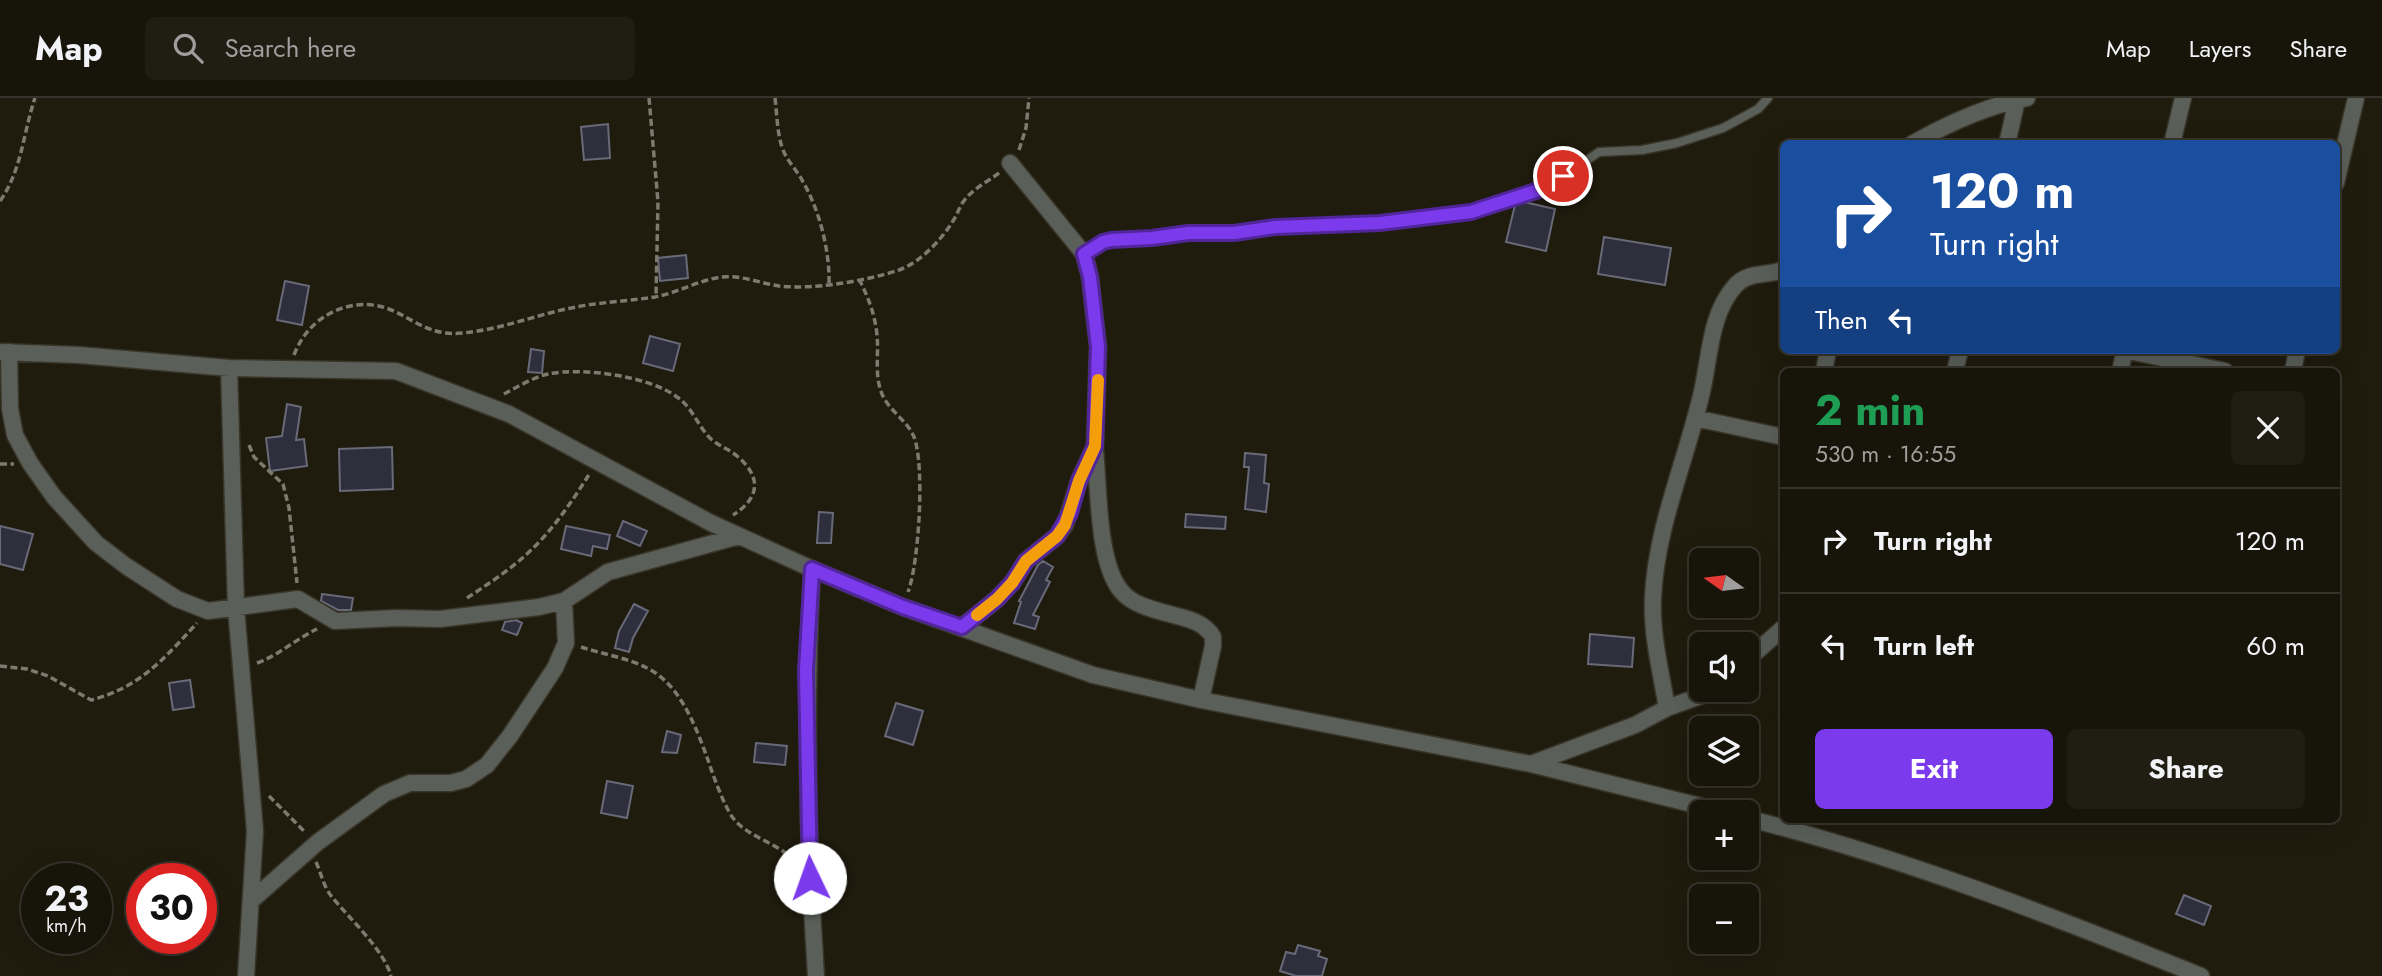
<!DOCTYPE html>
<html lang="en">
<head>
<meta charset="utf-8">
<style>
  body { margin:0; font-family:Jost,sans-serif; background:#201d13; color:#f1f3f6; height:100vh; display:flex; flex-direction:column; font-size:26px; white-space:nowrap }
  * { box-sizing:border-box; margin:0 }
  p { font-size:23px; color:#9e9e9c }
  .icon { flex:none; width:38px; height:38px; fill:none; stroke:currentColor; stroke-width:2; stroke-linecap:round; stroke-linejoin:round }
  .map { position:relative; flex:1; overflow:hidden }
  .details { position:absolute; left:1780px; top:270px; width:560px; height:455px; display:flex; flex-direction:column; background:#17140a; border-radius:10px; box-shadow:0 7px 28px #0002,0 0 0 2px #36332b }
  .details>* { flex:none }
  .guide { position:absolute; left:1780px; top:42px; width:560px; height:214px; border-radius:10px; box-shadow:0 7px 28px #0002,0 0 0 2px #36332b; background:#1a4fa0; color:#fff; overflow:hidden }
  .needle { width:46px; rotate:284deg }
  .controls { position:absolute; left:1689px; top:450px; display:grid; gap:14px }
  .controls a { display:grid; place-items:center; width:70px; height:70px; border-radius:10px; background:#17140a; box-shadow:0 7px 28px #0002,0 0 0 2px #36332b; font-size:35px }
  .speed { position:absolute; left:21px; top:765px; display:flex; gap:14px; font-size:35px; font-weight:700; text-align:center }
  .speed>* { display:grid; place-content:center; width:91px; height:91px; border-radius:50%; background:#17140a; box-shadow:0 7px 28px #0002,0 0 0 2px #36332b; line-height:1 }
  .speed small { font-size:18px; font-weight:400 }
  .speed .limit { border:10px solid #d22; background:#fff; color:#111 }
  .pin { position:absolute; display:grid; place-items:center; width:60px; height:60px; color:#fff; margin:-30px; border:4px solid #fff; border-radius:50%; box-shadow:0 2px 7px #0007 }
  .me { position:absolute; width:77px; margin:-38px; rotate:357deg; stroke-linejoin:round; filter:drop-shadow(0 0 5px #0008) }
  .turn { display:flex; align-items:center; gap:24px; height:147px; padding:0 35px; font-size:32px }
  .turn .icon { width:91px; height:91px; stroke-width:2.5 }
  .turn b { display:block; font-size:49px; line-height:60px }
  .then { display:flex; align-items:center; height:66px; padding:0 35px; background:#0003; gap:14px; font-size:26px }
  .round { display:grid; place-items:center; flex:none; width:74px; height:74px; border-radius:10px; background:#201d13 }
  .summary { display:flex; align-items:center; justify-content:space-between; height:119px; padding:0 35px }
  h1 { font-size:42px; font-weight:700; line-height:52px; color:#1e9e55 }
  .button { display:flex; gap:14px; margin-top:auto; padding:14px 35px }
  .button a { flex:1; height:80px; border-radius:10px; background:#7c3aed; color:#fff; font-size:28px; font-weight:700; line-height:80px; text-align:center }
  .button a+a { background:#201d13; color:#f1f3f6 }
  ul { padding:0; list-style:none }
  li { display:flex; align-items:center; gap:21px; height:105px; padding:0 35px; border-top:2px solid #36332b }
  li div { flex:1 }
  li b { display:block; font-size:26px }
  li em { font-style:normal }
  header { display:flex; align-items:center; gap:42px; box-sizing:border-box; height:98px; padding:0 35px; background:#17140a; border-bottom:2px solid #36332b }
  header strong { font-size:33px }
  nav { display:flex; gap:38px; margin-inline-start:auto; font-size:24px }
  .search { width:490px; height:63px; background:#201d13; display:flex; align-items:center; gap:18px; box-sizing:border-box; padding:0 24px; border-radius:10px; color:#9e9e9c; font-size:26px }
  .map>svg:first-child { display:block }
</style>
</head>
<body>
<header>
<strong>Map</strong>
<div class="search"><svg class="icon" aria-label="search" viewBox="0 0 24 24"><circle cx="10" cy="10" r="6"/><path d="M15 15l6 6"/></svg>Search here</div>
<nav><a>Map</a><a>Layers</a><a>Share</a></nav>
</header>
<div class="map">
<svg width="2382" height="878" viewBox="0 0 2382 878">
  <rect width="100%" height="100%" fill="#1f1b0d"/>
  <path fill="#2e2e3c" stroke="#686979" stroke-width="2" d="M 608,26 L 610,60 L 584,62 L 581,29 Z
    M 1524,104 L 1555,111 L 1546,153 L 1506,144 L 1515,107 Z
    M 1604,139 L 1671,150 L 1665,187 L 1598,176 Z
    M 686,157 L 688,180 L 660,183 L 658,160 Z
    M 285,183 L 309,188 L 302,227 L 277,222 Z
    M 650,238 L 680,246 L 673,273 L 643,265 Z
    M 531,251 L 544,253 L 542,275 L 528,274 Z
    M 287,306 L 301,309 L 296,342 L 304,341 L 307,368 L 270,373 L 266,340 L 282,338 Z
    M 392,349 L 393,391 L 340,393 L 339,351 Z
    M 1245,355 L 1266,357 L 1264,385 L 1269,386 L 1266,414 L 1245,411 L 1249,369 L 1244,369 Z
    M 819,414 L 833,415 L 831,445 L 817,445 Z
    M 1186,416 L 1226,419 L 1225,431 L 1185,429 Z
    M 623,423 L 647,433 L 640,448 L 617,438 Z
    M 0,428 L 33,436 L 23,472 L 0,466 Z
    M 566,428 L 610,437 L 607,451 L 593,448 L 591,458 L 561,451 Z
    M 1043,463 L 1053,469 L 1046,482 L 1050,484 L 1033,517 L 1039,519 L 1035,531 L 1014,525 L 1021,504 L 1019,503 L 1038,467 Z
    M 322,496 L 353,500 L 351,512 L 338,512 L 321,503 Z
    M 634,506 L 648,513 L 633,540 L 629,554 L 615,550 L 619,533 Z
    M 516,522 L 522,525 L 517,537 L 502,532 L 505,524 Z
    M 1590,536 L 1634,540 L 1632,569 L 1588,566 Z
    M 190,582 L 194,609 L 173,612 L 169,585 Z
    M 896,605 L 923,613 L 913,647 L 885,638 Z
    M 667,633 L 681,637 L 677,655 L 662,654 Z
    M 756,645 L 787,648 L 785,667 L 754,664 Z
    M 607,683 L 633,688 L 627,720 L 601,715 Z
    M 2184,797 L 2211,808 L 2204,827 L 2176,816 Z
    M 1298,847 L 1320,853 L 1318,858 L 1327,861 L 1322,878 L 1296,878 L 1280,873 L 1286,854 L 1295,856 Z"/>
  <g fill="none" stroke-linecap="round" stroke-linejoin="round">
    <defs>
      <path id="lane" d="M 1084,156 L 1103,144 L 1111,142 L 1152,140 L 1188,135 L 1234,135 L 1275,129 L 1380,125 L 1471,114 L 1548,89 L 1599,54 L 1642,52 L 1677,45 L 1723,30 L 1758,11 L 1768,0"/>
      <path id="street" d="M 1912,46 C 1949,25 1986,8 2027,0
        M 2007,46 L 2017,2
        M 2172,46 L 2183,0
        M 2336,85 L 2356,0
        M 2124,252 L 2225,273
        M 0,254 L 79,257 L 229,270 L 396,273 L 509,316 L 711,425 L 812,471 L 903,509 L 1093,577 L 1201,602 L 1531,666 L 1724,714
        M 9,254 L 10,311 L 15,337 L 30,365 L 54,399 L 96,445 L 126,468 L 177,501 L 208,513 L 298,501 L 335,523 L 397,520 L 440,521 L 539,509 L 564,503 L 608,474 L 739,438
        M 229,270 L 236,510 L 255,733 L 246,878
        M 1824,273 L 1828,252
        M 1955,273 L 1960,252
        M 2120,273 L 2125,252
        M 2293,273 L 2297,252
        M 1695,320 L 1783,339
        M 1095,351 C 1099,389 1097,466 1122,494 C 1132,506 1151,511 1166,515 C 1183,520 1203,522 1213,539 L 1213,548 L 1201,602
        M 812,471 C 805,607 807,742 816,878
        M 962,529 L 997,501 L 1012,485 L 1026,463 L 1057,438 L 1065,427 L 1079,383 L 1095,348 L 1098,249 L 1090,179 L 1084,156 L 1010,65
        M 1746,563 L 1783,530
        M 1667,610 C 1661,574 1651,536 1653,499 C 1656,431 1685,365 1701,298 C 1710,262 1709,217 1735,188 C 1748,173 1767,178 1783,172
        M 1531,666 L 1635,627 L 1667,610 L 1717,592
        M 1746,720 C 1902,759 2052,818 2201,878
        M 252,802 L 318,744 L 384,696 L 410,685 L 451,685 L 466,681 L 487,667 L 510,638 L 555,570 L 566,545 L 564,503"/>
    </defs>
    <use href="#lane" stroke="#393528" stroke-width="11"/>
    <use href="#street" stroke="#393528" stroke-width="19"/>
    <path stroke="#7e7a6f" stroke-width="3.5" stroke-dasharray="7 3.5" stroke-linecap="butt" d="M 649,0 L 658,104 L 656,198
      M 775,0 C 777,16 777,34 782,49 C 786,62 796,71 802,82 C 820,113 830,153 829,188
      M 1019,52 L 1026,30 L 1029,0
      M 0,103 C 22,72 23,35 35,0
      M 859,181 C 868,199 875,216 877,237 C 879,256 874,277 882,296 C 889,313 907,322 914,339 C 925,367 919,465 908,494
      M 294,257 C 304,230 328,210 357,207 C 402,202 416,240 462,235 C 500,232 538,216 576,209 C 602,204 629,203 655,199 C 677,195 699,182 721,179 C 741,177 760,185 779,188 C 813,192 866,183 899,172 C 921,164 941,142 953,123 C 957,117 959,110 963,104 C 973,90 988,84 1000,74
      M 504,296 C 517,289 534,279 548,276 C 582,269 649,278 677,299 C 692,309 698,328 710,340 C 718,348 729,351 737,358 C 762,379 760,400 733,417
      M 249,347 L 254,359 L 283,386 L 289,410 L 297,485
      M 0,366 L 14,366
      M 467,500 C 488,486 510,472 529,454 C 553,432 573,402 590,375
      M 581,549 C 602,556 628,560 647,570 C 680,586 696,629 708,662 C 713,677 724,708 733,720 C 749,740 776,744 794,762
      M 257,565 C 279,557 296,541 317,531
      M 0,568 L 27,571 L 48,578 L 91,602 C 139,590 164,561 197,525
      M 269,698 L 305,734
      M 316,764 C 321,775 324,790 332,799 C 349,820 384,852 391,878"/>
    <use href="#lane" stroke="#5a5f59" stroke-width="8"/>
    <use href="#street" stroke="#5a5f59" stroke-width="16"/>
  </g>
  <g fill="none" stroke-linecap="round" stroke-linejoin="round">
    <defs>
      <path id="route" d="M 810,780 L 806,572 L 812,471 L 903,509 L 962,529 L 997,501 L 1012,485 L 1026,463 L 1057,438 L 1070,415 L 1079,383 L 1095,348 L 1098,249 L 1090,179 L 1084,156 L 1103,144 L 1111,142 L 1152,140 L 1188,135 L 1234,135 L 1275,129 L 1380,125 L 1471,114 L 1548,89 L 1563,78"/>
    </defs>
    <use href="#route" stroke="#51269a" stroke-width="18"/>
    <use href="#route" stroke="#7c3aed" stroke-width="12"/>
    <path stroke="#f59e0b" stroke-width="12" d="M 977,517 L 997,501 L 1012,485 L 1026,463 L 1057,438 L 1065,427 L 1079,383 L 1095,348 L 1098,282"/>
  </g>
</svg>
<div class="controls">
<a><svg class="needle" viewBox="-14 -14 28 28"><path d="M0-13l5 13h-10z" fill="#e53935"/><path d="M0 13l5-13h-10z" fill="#9e9e9c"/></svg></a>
<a><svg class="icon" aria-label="sound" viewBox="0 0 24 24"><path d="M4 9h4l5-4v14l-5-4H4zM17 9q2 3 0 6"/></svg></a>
<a><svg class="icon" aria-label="layers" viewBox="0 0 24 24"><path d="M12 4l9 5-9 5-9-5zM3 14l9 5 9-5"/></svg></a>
<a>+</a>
<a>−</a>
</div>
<div class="speed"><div>23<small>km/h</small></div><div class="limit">30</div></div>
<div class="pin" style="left:1563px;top:78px;background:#d93025"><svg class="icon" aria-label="arrive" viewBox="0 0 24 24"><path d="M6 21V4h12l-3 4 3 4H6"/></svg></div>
<svg class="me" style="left:810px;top:780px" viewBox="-20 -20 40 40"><circle r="19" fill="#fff"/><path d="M0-13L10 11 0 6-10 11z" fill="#7c3aed"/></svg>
<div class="guide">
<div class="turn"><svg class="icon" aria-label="right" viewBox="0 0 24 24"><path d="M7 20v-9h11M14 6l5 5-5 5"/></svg><div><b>120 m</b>Turn right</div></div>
<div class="then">Then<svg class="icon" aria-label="left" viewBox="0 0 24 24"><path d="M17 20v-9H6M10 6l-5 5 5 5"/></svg></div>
</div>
<section class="details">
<div class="summary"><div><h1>2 min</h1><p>530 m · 16:55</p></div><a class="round"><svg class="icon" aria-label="close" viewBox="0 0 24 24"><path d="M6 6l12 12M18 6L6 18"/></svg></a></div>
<ul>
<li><svg class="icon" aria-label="right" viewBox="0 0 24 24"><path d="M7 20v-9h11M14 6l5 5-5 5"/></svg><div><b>Turn right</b></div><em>120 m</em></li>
<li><svg class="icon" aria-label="left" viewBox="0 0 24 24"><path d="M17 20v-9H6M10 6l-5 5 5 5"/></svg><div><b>Turn left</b></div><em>60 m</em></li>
</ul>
<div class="button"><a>Exit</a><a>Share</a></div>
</section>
</div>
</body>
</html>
